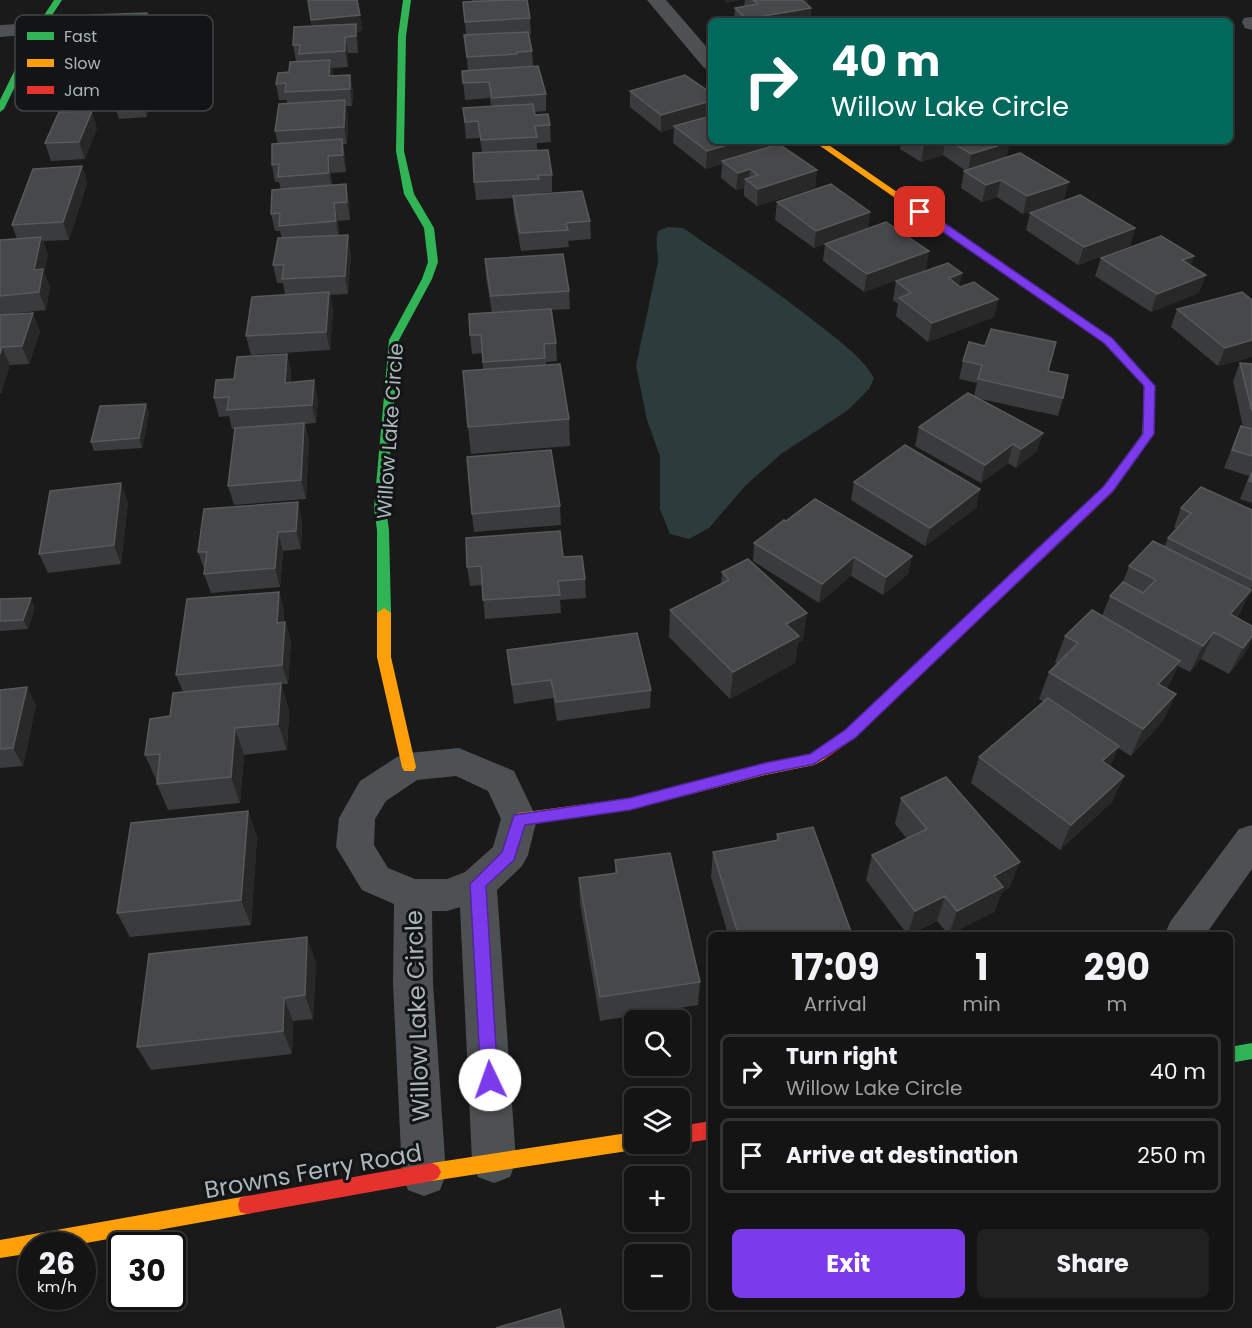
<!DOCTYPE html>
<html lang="en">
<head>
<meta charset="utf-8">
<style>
  body { margin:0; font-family:Poppins,sans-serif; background:#212122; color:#f1f3f6; height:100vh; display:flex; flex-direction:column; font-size:22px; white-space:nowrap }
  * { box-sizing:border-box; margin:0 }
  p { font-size:20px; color:#9d9ea0 }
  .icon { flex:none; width:33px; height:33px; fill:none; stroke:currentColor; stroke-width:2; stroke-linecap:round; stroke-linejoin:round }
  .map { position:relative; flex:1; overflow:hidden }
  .panel { position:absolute; left:708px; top:932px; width:525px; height:378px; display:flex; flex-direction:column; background:#141414; border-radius:9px; box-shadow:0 3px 9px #0003,0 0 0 2px #333334 }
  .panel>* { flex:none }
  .top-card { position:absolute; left:708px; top:18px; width:525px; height:126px; border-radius:9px; box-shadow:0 3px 9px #0003,0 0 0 2px #333334; background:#00695c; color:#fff; overflow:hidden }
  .controls { position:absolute; left:624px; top:1010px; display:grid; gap:12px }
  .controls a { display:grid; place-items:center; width:66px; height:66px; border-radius:9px; background:#141414; box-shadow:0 3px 9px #0003,0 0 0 2px #333334; font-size:30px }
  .speed { position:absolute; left:18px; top:1232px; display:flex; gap:12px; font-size:30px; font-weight:700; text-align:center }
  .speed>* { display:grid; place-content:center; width:78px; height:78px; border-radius:50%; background:#141414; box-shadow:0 3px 9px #0003,0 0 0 2px #333334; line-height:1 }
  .speed small { font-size:15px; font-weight:400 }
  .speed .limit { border:3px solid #111; border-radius:9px; background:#fff; color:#111 }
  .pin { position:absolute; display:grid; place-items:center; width:51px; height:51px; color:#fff; margin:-26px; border-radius:12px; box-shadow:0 3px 9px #0006 }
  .me { position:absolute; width:66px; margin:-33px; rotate:357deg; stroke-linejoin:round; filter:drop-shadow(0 0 4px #0008) }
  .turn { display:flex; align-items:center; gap:21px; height:126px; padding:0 24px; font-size:27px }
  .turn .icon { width:78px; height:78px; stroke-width:2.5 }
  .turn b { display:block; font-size:42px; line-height:51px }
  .eta { display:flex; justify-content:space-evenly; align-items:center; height:102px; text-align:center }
  .eta b { font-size:36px; font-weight:700; line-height:42px }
  .cta { display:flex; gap:12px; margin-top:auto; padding:12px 24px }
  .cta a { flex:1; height:69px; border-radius:9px; background:#7c3aed; color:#fff; font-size:24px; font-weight:700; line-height:69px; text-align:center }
  .cta a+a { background:#212122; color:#f1f3f6 }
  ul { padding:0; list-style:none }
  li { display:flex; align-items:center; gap:18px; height:75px; margin:0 12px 9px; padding:0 12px; border:3px solid #333334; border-radius:9px }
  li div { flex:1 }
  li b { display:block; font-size:22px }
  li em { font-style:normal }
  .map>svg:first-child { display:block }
</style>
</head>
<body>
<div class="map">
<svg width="1252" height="1328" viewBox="0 0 1252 1328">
  <rect width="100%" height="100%" fill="#1a1a1a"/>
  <path fill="#2c3b3c" d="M 668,227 L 683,228 C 727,258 772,288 814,321 C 834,337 861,355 874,378 L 869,389 L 848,410 L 781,454 L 745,486 L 709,528 L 689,539 L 670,534 L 660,509 L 660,456 L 647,420 L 636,366 L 658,262 C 658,251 655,242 658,231 Z"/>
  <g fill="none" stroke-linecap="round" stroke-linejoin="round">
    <path fill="#4e5153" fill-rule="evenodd" d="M 647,0 L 666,0 L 711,52 L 711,70 L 704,68 Z
      M 1252,17 L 1252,30 L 1245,28 L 1242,22 L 1244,18 Z
      M 39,23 L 46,25 L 48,29 L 46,33 L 0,37 L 0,25 Z
      M 459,748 L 514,771 L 537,819 L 528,855 L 522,866 L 497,890 L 516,1161 L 510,1177 L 494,1183 L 478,1177 L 472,1161 L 460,907 L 447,911 L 432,911 L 433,983 L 446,1174 L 440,1190 L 424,1196 L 408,1190 L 402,1174 L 393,983 L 394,904 L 362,890 L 336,847 L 339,818 L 360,781 L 397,757 L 409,753 ZM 456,776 L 488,791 L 501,819 L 493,847 L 465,872 L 447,879 L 415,879 L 388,868 L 374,845 L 375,819 L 386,801 L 417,780 Z
      M 1252,825 L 1252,869 L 1206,934 L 1165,934 L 1170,922 L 1239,829 Z"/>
    <path fill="#30b455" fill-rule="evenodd" d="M 54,0 L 62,0 L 43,29 L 4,109 L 0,112 L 0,100 L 35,29 Z
      M 403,0 L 411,0 L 406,36 L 404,151 L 414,194 L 434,228 L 438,262 L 432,279 L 399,340 L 386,508 L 389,530 L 391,613 L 384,618 L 377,613 L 377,530 L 374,508 L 389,340 L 422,279 L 428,262 L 424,228 L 404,194 L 396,151 L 398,36 Z
      M 979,249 L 1112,338 L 1155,386 L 1154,434 L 1112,493 L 1104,493 L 1102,490 L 1142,434 L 1145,387 L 1104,342 L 976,254 L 974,252 Z
      M 1252,1043 L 1252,1059 L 1230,1063 L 1230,1047 Z"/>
    <path fill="#ff9f0a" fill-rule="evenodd" d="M 813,141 L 823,141 L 984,252 L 976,254 Z
      M 384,608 L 391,613 L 391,657 L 416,767 L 414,771 L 404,771 L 402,767 L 377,657 L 377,613 Z
      M 820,749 L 825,751 L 827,755 L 825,759 L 814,765 L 765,775 L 630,810 L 519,825 L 514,823 L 512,819 L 514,815 L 519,813 L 630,798 L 765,763 L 810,754 Z
      M 634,1132 L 634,1143 L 642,1143 L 640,1147 L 634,1150 L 432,1181 L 426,1178 L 423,1172 L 426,1166 L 432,1163 Z
      M 247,1196 L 254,1198 L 256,1205 L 254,1212 L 247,1214 L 75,1245 L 32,1245 L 32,1253 L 0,1258 L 0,1240 Z"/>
    <path fill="#e5322d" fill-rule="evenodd" d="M 1108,486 L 1112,487 L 1114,490 L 1112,493 L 855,738 L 825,759 L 815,759 L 813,755 L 815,751 L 845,730 L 1104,487 Z
      M 711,1121 L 711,1139 L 680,1144 L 678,1143 L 680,1126 Z
      M 432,1163 L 438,1166 L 441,1172 L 438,1178 L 432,1181 L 247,1214 L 240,1212 L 238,1205 L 240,1198 L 247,1196 Z"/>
  </g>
  <path fill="#3a3b3c" d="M 303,0 L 357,0 L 362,31 L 357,32 L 358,53 L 348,53 L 348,67 L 332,68 L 333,76 L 350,75 L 353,92 L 352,106 L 346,106 L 348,117 L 347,144 L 343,144 L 346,172 L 331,173 L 332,185 L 349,201 L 350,220 L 338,221 L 339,236 L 351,253 L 348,294 L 330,295 L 333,310 L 330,350 L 251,355 L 246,336 L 285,295 L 283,283 L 277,283 L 273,265 L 282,238 L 280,231 L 275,231 L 271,214 L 281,190 L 279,182 L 275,182 L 272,165 L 278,144 L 275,131 L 287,103 L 287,100 L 279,100 L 276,84 L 289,72 L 296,61 L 293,45 L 312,26 L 308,0 Z
    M 472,0 L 502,0 L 530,18 L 531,34 L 529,34 L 532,51 L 533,66 L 546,94 L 546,111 L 534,112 L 535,115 L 550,125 L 551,142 L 537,143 L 537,150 L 552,175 L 552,192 L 539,193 L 540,194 L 590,221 L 591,239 L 568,241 L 569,247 L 521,251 L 514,214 L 513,198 L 476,200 L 474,182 L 482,153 L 480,138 L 466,139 L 463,108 L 491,107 L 490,98 L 465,100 L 462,71 L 468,70 L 464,35 L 466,35 L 463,2 L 472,2 Z
    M 745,0 L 808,0 L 807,5 L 811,8 L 810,21 L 734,21 L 735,8 L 744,6 Z
    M 86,29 L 151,29 L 143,56 L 77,59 L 72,43 Z
    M 141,72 L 153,88 L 149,99 L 114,100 L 112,107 L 75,109 L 70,92 Z
    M 630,91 L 711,141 L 765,141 L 764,148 L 817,170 L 815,188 L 757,206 L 744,196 L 744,188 L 736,190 L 721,178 L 722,164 L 706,169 L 673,143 L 674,128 L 661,132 L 630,107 Z
    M 146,99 L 148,108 L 147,117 L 119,119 L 116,110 Z
    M 97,128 L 85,159 L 51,161 L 45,143 Z
    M 901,141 L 1008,141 L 1010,142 L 1006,157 L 1064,200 L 1023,214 L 997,197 L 982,202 L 961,188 L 964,171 L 966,171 L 943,155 L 921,162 L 900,149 Z
    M 82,166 L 87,183 L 69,240 L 43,241 L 48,255 L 44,272 L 50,287 L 46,310 L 0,315 L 0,240 L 17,239 L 12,225 Z
    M 777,202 L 870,212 L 868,228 L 926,269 L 864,292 L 823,261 L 825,244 L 814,248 L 775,220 Z
    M 1030,213 L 1135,228 L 1130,246 L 1078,265 L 1026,230 Z
    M 1101,258 L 1191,265 L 1199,293 L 1151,312 L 1095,276 Z
    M 485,259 L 569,291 L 570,309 L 552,310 L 556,343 L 557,361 L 546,362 L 546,365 L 569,419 L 570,446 L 471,454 L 468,427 L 483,369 L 482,353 L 472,354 L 470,335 L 492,313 L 486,277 Z
    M 962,273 L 959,286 L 960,287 L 998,299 L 994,317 L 928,342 L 896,316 L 898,304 L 893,300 L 896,281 Z
    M 1252,300 L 1252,357 L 1218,366 L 1171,327 L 1177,309 Z
    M 0,315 L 40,331 L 29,364 L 10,365 L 1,393 L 0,393 Z
    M 287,354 L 291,372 L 291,382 L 318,399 L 316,423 L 305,424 L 309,441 L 306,499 L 234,505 L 228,486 L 235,429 L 232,429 L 229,416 L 219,417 L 214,398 L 234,379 Z
    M 963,361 L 1048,371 L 1063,398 L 1058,416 L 981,399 L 1037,451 L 1016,468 L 1008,463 L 981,483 L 915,446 L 919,427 L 974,396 L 977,383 L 959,379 Z
    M 1240,363 L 1252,364 L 1252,503 L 1240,499 L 1249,476 L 1224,468 L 1241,426 L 1243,427 L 1233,381 Z
    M 149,413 L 142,448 L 94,451 L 91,442 Z
    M 854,482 L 980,489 L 976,508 L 925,546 L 851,500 Z
    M 128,502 L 121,564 L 48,573 L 39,554 Z
    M 560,506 L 561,525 L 474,532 L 472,514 Z
    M 1181,508 L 1252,510 L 1252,591 L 1247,598 L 1237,618 L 1252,626 L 1252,640 L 1244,655 L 1229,674 L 1201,659 L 1190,672 L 1178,666 L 1167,689 L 1176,694 L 1163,721 L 1131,756 L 1118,748 L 1110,766 L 1124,776 L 1112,802 L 1060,850 L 971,783 L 979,757 L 1044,702 L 1039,699 L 1049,672 L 1057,664 L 1055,662 L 1065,636 L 1102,616 L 1110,596 L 1123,582 L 1129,566 L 1164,547 L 1168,538 L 1177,529 L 1174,527 Z
    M 302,520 L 301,549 L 283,551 L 280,587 L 211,593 L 204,574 L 205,571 L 198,552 Z
    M 786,521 L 912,556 L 908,574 L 883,595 L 851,576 L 819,603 L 753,561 L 754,543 Z
    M 563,557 L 585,579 L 586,598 L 560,600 L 561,613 L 485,619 L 482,585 L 470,586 L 467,567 Z
    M 722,572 L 803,640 L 798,643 L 795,663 L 730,699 L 669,637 L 670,610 L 721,585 Z
    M 279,592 L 284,611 L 284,622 L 285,622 L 291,641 L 288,684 L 281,684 L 289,710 L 287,750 L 244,755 L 240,803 L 168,810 L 157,784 L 157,782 L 145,755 L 170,716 L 183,692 L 176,675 Z
    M 0,599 L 35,607 L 28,629 L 0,631 Z
    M 507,650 L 651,690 L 650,708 L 557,721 L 553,698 L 514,704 Z
    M 0,690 L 36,705 L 23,766 L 0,768 Z
    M 901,798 L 1010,887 L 1002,892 L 994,912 L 950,934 L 948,934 L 937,921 L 910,934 L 907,934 L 866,880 L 872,855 L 907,839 L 895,824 Z
    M 248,811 L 257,837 L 251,925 L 130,937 L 117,913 Z
    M 777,834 L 851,932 L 850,934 L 728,934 L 711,877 L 713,852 L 776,841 Z
    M 615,860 L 700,982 L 698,1005 L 600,1021 L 580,903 L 579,878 L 615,873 Z
    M 316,961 L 313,1019 L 293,1021 L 292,1054 L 151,1070 L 137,1047 Z"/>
  <path fill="#282828" d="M 725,0 L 741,0 L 725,3 Z
    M 800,0 L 808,0 L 807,9 L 811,8 L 810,21 L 746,21 L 746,19 Z
    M 147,13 L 151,29 L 143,56 L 138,40 Z
    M 360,15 L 362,31 L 357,32 L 358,53 L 356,36 L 314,36 L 311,20 Z
    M 345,37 L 348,53 L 348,67 L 345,51 Z
    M 330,60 L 333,76 L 329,76 Z
    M 139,62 L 143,78 L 135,72 Z
    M 148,71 L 153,88 L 149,99 L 145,82 Z
    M 350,75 L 353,92 L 352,106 L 350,89 Z
    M 109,83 L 114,100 L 112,107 L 107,90 Z
    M 146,99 L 148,108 L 147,117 L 145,108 Z
    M 345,100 L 348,117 L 347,144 L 344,127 Z
    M 711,101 L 711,117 L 674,126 L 674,128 L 661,132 L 661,115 Z
    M 92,111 L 97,128 L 85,159 L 79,142 Z
    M 342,139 L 345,156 L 346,172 L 343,155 Z
    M 741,141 L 765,141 L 764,151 L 722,161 L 722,164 L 706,169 L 707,151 Z
    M 938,141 L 945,141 L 943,155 L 921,162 L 924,145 Z
    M 1010,142 L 1006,159 L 968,172 L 971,154 Z
    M 328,156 L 331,173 L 332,191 L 329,173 Z
    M 82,166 L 87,183 L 69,240 L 63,222 Z
    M 750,169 L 749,182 L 745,179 L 744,188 L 736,190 L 738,173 Z
    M 817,170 L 815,188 L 757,206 L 758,189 Z
    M 1001,180 L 997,197 L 982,202 L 986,185 Z
    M 1069,182 L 1064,200 L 1023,214 L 1027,196 Z
    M 346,184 L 349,201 L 350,220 L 347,202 Z
    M 334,203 L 338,221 L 339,239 L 336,221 Z
    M 870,212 L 868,230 L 814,248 L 816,231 Z
    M 1135,228 L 1130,246 L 1078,265 L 1084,247 Z
    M 348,235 L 351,253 L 348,294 L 345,276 Z
    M 41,237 L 48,255 L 44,272 L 50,287 L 46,310 L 39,292 L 34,270 Z
    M 929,251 L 926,269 L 864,292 L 867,274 Z
    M 1194,256 L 1188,273 L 1182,260 Z
    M 962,273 L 958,291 L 949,278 Z
    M 1206,275 L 1199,293 L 1151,312 L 1157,294 Z
    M 329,292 L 333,310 L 330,350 L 326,332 Z
    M 998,299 L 994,317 L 928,342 L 932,323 Z
    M 33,313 L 40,331 L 29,364 L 22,346 Z
    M 1252,340 L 1252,357 L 1218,366 L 1225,348 Z
    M 2,347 L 10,365 L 1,393 L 0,390 L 0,354 Z
    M 287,354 L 291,372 L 289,401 L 285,383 Z
    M 314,380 L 318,399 L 316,423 L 312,405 Z
    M 146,404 L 149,413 L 142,448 L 139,438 Z
    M 304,423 L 309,441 L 306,499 L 301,480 Z
    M 1043,433 L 1037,451 L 1016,468 L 1021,449 Z
    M 1013,444 L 1008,463 L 981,483 L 985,465 Z
    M 121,483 L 128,502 L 121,564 L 114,545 Z
    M 980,489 L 976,508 L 925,546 L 930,528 Z
    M 298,502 L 302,520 L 301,549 L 296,531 Z
    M 278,532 L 283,551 L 280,587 L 275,568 Z
    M 912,556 L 908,574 L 883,595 L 886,577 Z
    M 854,557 L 851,576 L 819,603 L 822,584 Z
    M 1252,586 L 1252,591 L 1247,598 L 1237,617 L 1221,636 L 1230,614 L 1249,592 Z
    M 279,592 L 284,611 L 282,641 L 277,623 Z
    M 31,598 L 35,607 L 28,629 L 23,620 Z
    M 807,613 L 803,640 L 798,643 L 795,663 L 730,699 L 733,672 L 786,624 Z
    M 285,622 L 291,641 L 288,684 L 282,665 Z
    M 1214,632 L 1201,659 L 1190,672 L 1203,646 Z
    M 1252,636 L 1252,640 L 1244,655 L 1229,674 L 1243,648 Z
    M 1180,661 L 1168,687 L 1146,711 L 1158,684 Z
    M 281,683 L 289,710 L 287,750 L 278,724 Z
    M 27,687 L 36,705 L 23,766 L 13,748 Z
    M 1176,694 L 1163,721 L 1131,756 L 1143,729 Z
    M 235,728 L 244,755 L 240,803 L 231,777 Z
    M 1119,746 L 1107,773 L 1102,761 Z
    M 1124,776 L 1112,802 L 1060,850 L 1071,825 Z
    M 248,811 L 257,837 L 251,925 L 241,900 Z
    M 1020,862 L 1010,887 L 1002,892 L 994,912 L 949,934 L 957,911 L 994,876 Z
    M 945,896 L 937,921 L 908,934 L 915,911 Z
    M 307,937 L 316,961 L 313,1019 L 305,995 Z
    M 284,998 L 293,1021 L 292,1054 L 283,1031 Z"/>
  <path fill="#474849" stroke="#565a5b" stroke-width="1.5" d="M 308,0 L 357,0 L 360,15 L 311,20 Z
    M 509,0 L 527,0 L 530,18 L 465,22 L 463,2 Z
    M 753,0 L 802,0 L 811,8 L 746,19 L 735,8 L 758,4 Z
    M 147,13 L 138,40 L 72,43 L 77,30 L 86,29 L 92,15 Z
    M 804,18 L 808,21 L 785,21 Z
    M 356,24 L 356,36 L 345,37 L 345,51 L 299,54 L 300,45 L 293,45 L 294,27 Z
    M 528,32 L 532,51 L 517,52 L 517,54 L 467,57 L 464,35 Z
    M 330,60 L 329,76 L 350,75 L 350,89 L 285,92 L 286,83 L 276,84 L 278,73 L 289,72 L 290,62 Z
    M 538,66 L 546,94 L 492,98 L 489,82 L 463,83 L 462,71 Z
    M 685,75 L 711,93 L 711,101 L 661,115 L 630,91 Z
    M 345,100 L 344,127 L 275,131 L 279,104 Z
    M 533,104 L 535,115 L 548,114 L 550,125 L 535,126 L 537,137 L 481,140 L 478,121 L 465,122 L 463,108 Z
    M 92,111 L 79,142 L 45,143 L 59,112 Z
    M 711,116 L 711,141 L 741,141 L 707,151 L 674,126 Z
    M 342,139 L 343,155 L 328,156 L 329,173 L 278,177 L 279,164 L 272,165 L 272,144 Z
    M 918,141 L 938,141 L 924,145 Z
    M 950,141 L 1008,141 L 1010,142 L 971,154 Z
    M 779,144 L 817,170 L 758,189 L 745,179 L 758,175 L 750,169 L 738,173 L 722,161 Z
    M 548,150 L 552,175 L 538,175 L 539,179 L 474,182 L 473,153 Z
    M 1020,153 L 1069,182 L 1027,196 L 1001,180 L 986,185 L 964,171 Z
    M 82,166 L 63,222 L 12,225 L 33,169 Z
    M 346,184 L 347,202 L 334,203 L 336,221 L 279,226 L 280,213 L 271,214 L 272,190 Z
    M 831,184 L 870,212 L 816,231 L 777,202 Z
    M 582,191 L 590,221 L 566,223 L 568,230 L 520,233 L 513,196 Z
    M 1080,195 L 1135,228 L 1084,247 L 1030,213 Z
    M 886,222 L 929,251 L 867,274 L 825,244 Z
    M 348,235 L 345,276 L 282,279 L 284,265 L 273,265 L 278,238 Z
    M 1161,236 L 1194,256 L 1182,260 L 1206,275 L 1157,294 L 1101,258 Z
    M 41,237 L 34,270 L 43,269 L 39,292 L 0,296 L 0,240 Z
    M 563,254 L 569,291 L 491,296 L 485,259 Z
    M 948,263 L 962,273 L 949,278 L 960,287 L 974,282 L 998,299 L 932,323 L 899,298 L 911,293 L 896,281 Z
    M 329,292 L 326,332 L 246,336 L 252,297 Z
    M 1242,292 L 1252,300 L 1252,340 L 1225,348 L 1177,309 Z
    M 551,309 L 556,343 L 544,344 L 545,358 L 483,362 L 481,335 L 470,335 L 469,314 Z
    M 33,313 L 22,346 L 2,347 L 0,354 L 0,315 Z
    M 991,329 L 1056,342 L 1048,371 L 1068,375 L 1063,398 L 978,379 L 982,365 L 963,361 L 969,342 L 985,346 Z
    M 287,354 L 285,383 L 314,380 L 312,405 L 227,410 L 229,397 L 214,398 L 216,380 L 234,379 L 237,357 Z
    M 1240,363 L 1252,364 L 1252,411 Z
    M 560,364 L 569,419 L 468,427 L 463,371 Z
    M 968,393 L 1043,433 L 1021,449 L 1013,444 L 985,465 L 919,427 Z
    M 146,404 L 139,438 L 91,442 L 100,406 Z
    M 304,423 L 301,480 L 228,486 L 235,428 Z
    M 1241,426 L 1252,429 L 1252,456 L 1232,450 Z
    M 905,445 L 980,489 L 930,528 L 854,482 Z
    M 551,450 L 560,506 L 472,514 L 467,457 Z
    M 1252,472 L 1252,482 L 1249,481 Z
    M 121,483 L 114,545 L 39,554 L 50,491 Z
    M 1201,487 L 1252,510 L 1252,580 L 1168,538 L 1191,513 L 1181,508 Z
    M 815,499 L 912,556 L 886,577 L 854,557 L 822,584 L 754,543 L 784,520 L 786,521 Z
    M 298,502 L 296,531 L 278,532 L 275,568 L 204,574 L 207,552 L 198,552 L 204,509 Z
    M 560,531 L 563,557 L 582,556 L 585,579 L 558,581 L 560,595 L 483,600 L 481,566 L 467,567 L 466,538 Z
    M 1153,541 L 1251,590 L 1230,614 L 1252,626 L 1252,636 L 1243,648 L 1214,632 L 1203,646 L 1110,596 L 1123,582 L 1143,593 L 1156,580 L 1129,566 Z
    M 748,559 L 807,613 L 786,624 L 799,636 L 733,672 L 670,610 L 729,580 L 722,572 Z
    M 279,592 L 277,623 L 285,622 L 282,665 L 176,675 L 187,599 Z
    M 31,598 L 23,620 L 0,621 L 0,599 Z
    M 1092,610 L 1180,661 L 1158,684 L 1176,694 L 1143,729 L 1049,672 L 1078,643 L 1065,636 Z
    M 637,633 L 651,690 L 556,702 L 551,680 L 512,685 L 507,650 Z
    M 281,683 L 278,724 L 235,728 L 231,777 L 157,784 L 160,754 L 145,755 L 150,719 L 170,716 L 173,693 Z
    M 27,687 L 13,748 L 0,749 L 0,690 Z
    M 1048,698 L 1119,746 L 1102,761 L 1124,776 L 1071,825 L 979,757 Z
    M 946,777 L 1020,862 L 994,876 L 1003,887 L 957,911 L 945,896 L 915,911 L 872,855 L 927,829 L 901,798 Z
    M 248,811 L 241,900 L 117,913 L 131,823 Z
    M 813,827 L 851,932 L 836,934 L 738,934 L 713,852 L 779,840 L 777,834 Z
    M 670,853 L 700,982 L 600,997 L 579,878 L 617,873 L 615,860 Z
    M 307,937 L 305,995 L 284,998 L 283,1031 L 137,1047 L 149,954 Z
    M 560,1309 L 564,1328 L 496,1328 Z"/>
  <path fill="#7c3aed" stroke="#51269a" stroke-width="1.5" d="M 917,209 L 924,209 L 1112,338 L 1155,386 L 1154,434 L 1113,491 L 855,738 L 814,764 L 765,774 L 630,810 L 525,825 L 514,860 L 486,886 L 498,1080 L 496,1086 L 490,1088 L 483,1086 L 481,1080 L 470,884 L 502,852 L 514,815 L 630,798 L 765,763 L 810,754 L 845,730 L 1104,486 L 1143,434 L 1144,386 L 1104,343 L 917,214 Z"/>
  <g text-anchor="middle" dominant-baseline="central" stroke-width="6" stroke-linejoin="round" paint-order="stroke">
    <g font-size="20" fill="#abb6ba" stroke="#131416">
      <text transform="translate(390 431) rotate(-86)">Willow Lake Circle</text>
    </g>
    <g font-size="24" fill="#abb6ba" stroke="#131416">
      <text transform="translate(417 1016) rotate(-92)">Willow Lake Circle</text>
      <text transform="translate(313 1171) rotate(-10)">Browns Ferry Road</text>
    </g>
  </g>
  <rect x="15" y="15" width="198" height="96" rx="9" fill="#131416" stroke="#414547" stroke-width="1.5"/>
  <rect x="27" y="32" width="27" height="8" fill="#30b455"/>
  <rect x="27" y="59" width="27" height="8" fill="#ff9f0a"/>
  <rect x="27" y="86" width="27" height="8" fill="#e5322d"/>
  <g font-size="16" fill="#abb6ba">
    <text x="64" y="42">Fast</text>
    <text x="64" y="69">Slow</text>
    <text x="64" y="96">Jam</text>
  </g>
</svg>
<div class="controls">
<a><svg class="icon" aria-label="search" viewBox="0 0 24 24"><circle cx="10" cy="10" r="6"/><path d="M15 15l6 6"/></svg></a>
<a><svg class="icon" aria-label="layers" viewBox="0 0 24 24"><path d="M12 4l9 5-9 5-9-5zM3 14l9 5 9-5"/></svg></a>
<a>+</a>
<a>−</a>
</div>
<div class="speed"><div>26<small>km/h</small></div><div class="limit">30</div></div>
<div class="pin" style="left:920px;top:212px;background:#d93025"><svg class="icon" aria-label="arrive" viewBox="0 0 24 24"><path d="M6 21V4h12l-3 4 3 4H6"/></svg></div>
<svg class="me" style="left:490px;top:1080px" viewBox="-20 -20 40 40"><circle r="19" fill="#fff"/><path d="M0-13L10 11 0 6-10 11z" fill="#7c3aed"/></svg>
<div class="top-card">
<div class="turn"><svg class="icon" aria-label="right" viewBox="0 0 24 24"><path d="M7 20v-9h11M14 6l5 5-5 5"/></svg><div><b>40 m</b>Willow Lake Circle</div></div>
</div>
<section class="panel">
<div class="eta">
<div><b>17:09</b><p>Arrival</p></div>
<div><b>1</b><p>min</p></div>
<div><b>290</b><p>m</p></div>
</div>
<ul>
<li><svg class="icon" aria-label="right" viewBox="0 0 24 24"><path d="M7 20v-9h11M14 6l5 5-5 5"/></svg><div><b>Turn right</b><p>Willow Lake Circle</p></div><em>40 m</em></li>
<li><svg class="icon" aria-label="arrive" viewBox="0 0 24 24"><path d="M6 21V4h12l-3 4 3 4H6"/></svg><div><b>Arrive at destination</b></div><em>250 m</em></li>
</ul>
<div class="cta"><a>Exit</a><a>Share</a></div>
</section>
</div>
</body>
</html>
